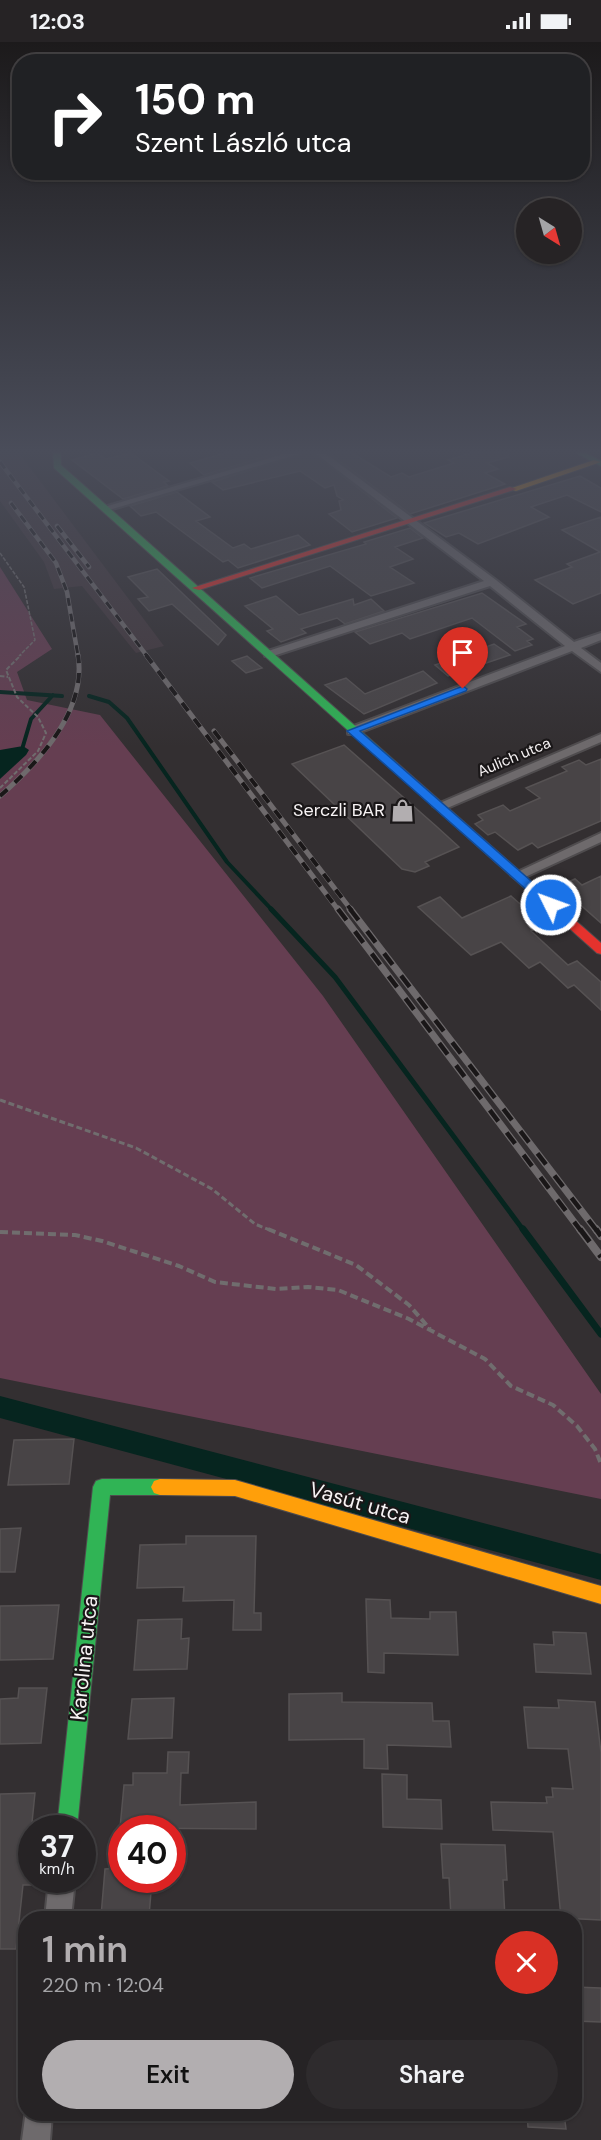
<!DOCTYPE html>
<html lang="en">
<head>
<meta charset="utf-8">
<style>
  body { margin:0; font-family:"DM Sans",sans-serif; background:#2e2b2d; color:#f1f3f6; height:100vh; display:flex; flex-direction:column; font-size:22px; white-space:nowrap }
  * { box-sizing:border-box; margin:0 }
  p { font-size:20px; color:#a4a4a7 }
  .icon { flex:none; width:33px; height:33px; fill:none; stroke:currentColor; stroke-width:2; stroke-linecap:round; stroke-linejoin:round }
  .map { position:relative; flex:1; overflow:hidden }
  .side { position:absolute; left:18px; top:1869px; width:564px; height:210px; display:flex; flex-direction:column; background:#262325; border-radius:24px; box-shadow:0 2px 4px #0004,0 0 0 2px #424042 }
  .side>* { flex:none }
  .hud { position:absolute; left:12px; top:12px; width:578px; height:126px; border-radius:24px; box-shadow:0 2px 4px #0004,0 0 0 2px #424042; background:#202124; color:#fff; overflow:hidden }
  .needle { width:39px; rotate:143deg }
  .buttons { position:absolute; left:516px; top:156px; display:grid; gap:12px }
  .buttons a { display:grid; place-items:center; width:66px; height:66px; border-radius:50%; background:#262325; box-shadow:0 2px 4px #0004,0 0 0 2px #424042; font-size:30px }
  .speed { position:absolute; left:18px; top:1773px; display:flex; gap:12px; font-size:30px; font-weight:700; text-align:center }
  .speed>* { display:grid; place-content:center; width:78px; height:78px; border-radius:50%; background:#262325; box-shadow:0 2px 4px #0004,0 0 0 2px #424042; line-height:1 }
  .speed small { font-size:15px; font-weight:400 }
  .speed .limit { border:9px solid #d22; background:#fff; color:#111 }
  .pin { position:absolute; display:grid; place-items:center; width:51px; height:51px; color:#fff; margin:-62px -26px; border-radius:50% 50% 50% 0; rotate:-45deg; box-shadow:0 0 6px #0007 }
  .pin .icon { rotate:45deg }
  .me { position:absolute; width:66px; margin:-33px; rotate:312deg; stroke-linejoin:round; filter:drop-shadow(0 0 4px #0008) }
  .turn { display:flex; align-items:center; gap:21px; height:126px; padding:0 24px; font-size:27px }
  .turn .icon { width:78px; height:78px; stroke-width:2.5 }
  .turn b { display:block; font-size:42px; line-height:51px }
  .round { display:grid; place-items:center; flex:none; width:63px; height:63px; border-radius:32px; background:#2e2b2d }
  .summary { display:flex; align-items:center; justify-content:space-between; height:102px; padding:0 24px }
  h1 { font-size:36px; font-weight:600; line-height:45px; color:#b2aeb0 }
  .button { display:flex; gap:12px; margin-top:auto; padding:12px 24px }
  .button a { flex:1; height:69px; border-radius:36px; background:#b2aeb0; color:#111; font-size:24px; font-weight:600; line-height:69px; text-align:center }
  .button a+a { background:#2e2b2d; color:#f1f3f6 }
  .status { display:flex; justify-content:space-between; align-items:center; height:42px; padding:0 30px; background:#262325; direction:ltr }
  .status svg { height:16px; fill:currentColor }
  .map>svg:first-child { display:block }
</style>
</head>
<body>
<div class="status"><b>12:03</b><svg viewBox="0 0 49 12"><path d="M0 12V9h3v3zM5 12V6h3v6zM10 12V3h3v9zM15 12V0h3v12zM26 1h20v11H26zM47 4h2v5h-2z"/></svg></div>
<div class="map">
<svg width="601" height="2098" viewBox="0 0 601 2098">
  <rect width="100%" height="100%" fill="#332f31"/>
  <path fill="#43383d" d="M 0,411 L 19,411 L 164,604 L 136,611 L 82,544 L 54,547 L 44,520 L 0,459 Z"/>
  <path fill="#653e51" d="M 0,525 L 52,607 L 17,630 L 27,658 L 100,673 L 323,954 L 601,1352 L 601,1457 L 0,1336 Z"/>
  <path fill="#06251f" d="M 23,704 L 29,708 L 26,713 L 0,737 L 0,708 Z"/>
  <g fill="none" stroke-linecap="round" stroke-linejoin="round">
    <path stroke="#06251f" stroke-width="4" d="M 0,650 L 62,654
      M 89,654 L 109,660 L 127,676 L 227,820 L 273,869
      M 23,704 L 31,677 L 53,653"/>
    <path stroke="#06251f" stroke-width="5" d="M 271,867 L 335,935 L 524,1189"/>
    <path stroke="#06251f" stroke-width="7" d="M 523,1187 L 601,1292"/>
    <path fill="#06251f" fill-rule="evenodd" d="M 0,1354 L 601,1512 L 601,1538 L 0,1376 Z"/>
  </g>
  <path fill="#484446" stroke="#565253" stroke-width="1.5" d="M 97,411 L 106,417 L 131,411 L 169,439 L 164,440 L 168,444 L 123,457 L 72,418 Z
    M 225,411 L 278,411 L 204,433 L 190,421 Z
    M 304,411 L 313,411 L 397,476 L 352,490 L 329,472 L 341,468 L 339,459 L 343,458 L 337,454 L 334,443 L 325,446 L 300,429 L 223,448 L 212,440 Z
    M 329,411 L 352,411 L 391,435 L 402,431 L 409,435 L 454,421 L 448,418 L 471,411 L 508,411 L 509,415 L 487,421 L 498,427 L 485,431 L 505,442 L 410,472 Z
    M 580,434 L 601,446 L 601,470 L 567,453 L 531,465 L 549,475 L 478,502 L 459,491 L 446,495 L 424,481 Z
    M 177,450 L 210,475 L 196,479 L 233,506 L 244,502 L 251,507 L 298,493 L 310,503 L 238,526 L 228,518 L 223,520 L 156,470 L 141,474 L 130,464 Z
    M 601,475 L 601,551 L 573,562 L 535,538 L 572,525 L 567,522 L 600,510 L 562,488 Z
    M 410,486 L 423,496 L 395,505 L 413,517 L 390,525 L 414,541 L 371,554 L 330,524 L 262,546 L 250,536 L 366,502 L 364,500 Z
    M 157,527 L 226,593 L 218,603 L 172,562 L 149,569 L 138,557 L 148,555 L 128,535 Z
    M 482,551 L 526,582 L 517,585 L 533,597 L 527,599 L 532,603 L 515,609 L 472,576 L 410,597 L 402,591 L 370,602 L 355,590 Z
    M 276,554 L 299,573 L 353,557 L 354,563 L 371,557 L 384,569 L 345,582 L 337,576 L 301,587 L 306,591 L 281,600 L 267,589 L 273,587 L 245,564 Z
    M 494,602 L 510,613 L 448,634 L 435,623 Z
    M 247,614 L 262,626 L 246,631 L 232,619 Z
    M 423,629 L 437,641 L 364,672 L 325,643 L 346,636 L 365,652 Z
    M 344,703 L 436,784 L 459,805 L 425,820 L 429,824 L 415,830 L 402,827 L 292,722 Z
    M 601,717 L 601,779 L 538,806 L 532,801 L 518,808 L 495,790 L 488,793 L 475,782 L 483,778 L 478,773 L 503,763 L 510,769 L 540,756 L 526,746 L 567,729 L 562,725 L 579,718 L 586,723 Z
    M 601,834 L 601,881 L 559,844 L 575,837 L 582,843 Z
    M 511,854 L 544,883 L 531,889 L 568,923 L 577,919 L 601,940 L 601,968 L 574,943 L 568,946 L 540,920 L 529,926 L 501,900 L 471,913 L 418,865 L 440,855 L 462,876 Z
    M 74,1397 L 69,1442 L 8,1443 L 14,1398 Z
    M 21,1486 L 15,1530 L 0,1530 L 0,1487 Z
    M 186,1494 L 256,1494 L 254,1571 L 261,1571 L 261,1588 L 233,1588 L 234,1558 L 183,1559 L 184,1545 L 137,1546 L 140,1503 L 186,1502 Z
    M 366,1557 L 390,1558 L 391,1576 L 430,1577 L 430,1570 L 456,1570 L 458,1613 L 384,1611 L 384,1631 L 368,1630 Z
    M 59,1563 L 53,1617 L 0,1618 L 0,1564 Z
    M 182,1577 L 181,1597 L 189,1596 L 187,1627 L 134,1628 L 138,1578 Z
    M 553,1590 L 586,1591 L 591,1632 L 536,1630 L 534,1602 L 554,1603 Z
    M 19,1646 L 47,1646 L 41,1701 L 0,1702 L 0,1657 L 18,1656 Z
    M 342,1651 L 342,1660 L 432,1661 L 433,1679 L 449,1679 L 451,1705 L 387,1703 L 388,1727 L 364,1726 L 364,1697 L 289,1698 L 289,1652 Z
    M 174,1656 L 172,1696 L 128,1697 L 132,1657 Z
    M 558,1658 L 595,1660 L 601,1711 L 601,1878 L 561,1876 L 553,1790 L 493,1788 L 491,1760 L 547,1761 L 546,1755 L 553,1755 L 552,1746 L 573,1747 L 568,1707 L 528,1706 L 524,1665 L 559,1666 Z
    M 168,1710 L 189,1710 L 188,1731 L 181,1731 L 180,1763 L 256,1760 L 256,1787 L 120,1786 L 124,1743 L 133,1743 L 133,1731 L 167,1731 Z
    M 382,1732 L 407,1733 L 407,1757 L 441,1758 L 442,1787 L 383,1785 Z
    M 35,1751 L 29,1810 L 32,1810 L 32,1843 L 23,1843 L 16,1907 L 0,1907 L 0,1752 Z
    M 441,1802 L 505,1803 L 507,1838 L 503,1838 L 505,1876 L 451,1876 L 449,1836 L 443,1836 Z
    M 122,1826 L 122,1838 L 152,1838 L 149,1874 L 101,1874 L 105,1827 Z
    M 574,1945 L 601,1946 L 601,1980 L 574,1979 Z
    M 527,2072 L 564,2072 L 566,2087 L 528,2085 Z"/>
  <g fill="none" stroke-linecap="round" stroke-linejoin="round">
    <defs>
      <path id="street" d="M 287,411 L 302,411 L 109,468 L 101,466 Z
        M 315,411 L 325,411 L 496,538 L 574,600 L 601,591 L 601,598 L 581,606 L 601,621 L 601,630 L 572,609 L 356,692 L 348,692 L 348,686 L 565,604 L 490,544 L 273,614 L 265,614 L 265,610 L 484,539 Z
        M 601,692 L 601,700 L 445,767 L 440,768 L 433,764 Z
        M 601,791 L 601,800 L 523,836 L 518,838 L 511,833 Z
        M 49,1838 L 75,1838 L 71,1876 L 45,1876 Z
        M 26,2068 L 26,2072 L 52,2072 L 50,2098 L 22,2098 Z"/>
      <path id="fast" d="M 53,411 L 61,411 L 61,423 L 397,721 L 397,725 L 389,725 L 54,426 Z
        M 576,411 L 586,411 L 601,419 L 601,424 Z
        M 102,1437 L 160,1437 L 166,1439 L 169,1445 L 166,1451 L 160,1453 L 110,1453 L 77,1786 L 57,1786 L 93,1445 L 96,1439 Z"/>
      <path id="slow" d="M 594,418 L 601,420 L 516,449 L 509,447 Z
        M 160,1437 L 235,1438 L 601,1544 L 601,1562 L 235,1454 L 160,1453 L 154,1451 L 151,1445 L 154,1439 Z"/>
      <path id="jam" d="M 510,445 L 517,447 L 199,548 L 192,546 Z
        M 393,720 L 397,721 L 601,901 L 601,912 L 597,911 L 389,725 L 388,723 Z"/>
    </defs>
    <use href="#street" stroke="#4f4c4e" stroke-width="4"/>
    <use href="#fast" stroke="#4f4c4e" stroke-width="2"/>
    <use href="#slow" stroke="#4f4c4e" stroke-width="2"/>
    <use href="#jam" stroke="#4f4c4e" stroke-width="2"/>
    <path stroke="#706d6e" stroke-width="1.5" stroke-dasharray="4 1.5" stroke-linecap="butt" d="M 0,511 L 24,545 L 35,598 L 19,614"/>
    <path stroke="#706d6e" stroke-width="2" stroke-dasharray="4.5 2" stroke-linecap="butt" d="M 0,634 L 8,635
      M 0,746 L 38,709 L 46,691 L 38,675 L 17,655 L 6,628 L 21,613"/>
    <path stroke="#706d6e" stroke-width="3" stroke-dasharray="6 3" stroke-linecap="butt" d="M 0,1058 L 136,1106 L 212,1147 L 255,1182 L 272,1189"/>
    <path stroke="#706d6e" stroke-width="4" stroke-dasharray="8 4" stroke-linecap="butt" d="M 268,1187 L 356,1223 L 409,1263 L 430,1287
      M 0,1190 L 75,1193 L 102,1199 L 179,1224 L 215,1240 L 276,1247 L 308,1245 L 338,1248 L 409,1277 L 485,1317 L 511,1344 L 553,1363 L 577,1384 L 595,1407 L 601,1422"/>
    <use href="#street" fill="#6e6a6c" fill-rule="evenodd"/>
    <use href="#fast" fill="#30b455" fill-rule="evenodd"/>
    <use href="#slow" fill="#ff9f0a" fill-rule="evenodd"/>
    <use href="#jam" fill="#e5322d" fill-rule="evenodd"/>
    <defs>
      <path id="rail-far3" d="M 0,420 L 147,614
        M 11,461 L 56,521 L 67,550 L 78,614
        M 57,484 L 89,525"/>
      <path id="rail-far2" d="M 146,613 L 339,869
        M 214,689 L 352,869
        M 0,754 C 39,720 87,669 78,613"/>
      <path id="rail-far1" d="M 338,867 L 581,1189
        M 350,867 L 597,1189"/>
      <path id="rail" d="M 580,1187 L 601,1215
        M 596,1187 L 601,1194"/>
    </defs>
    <use href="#rail-far3" stroke="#6e6a6c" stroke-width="4.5"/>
    <use href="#rail-far2" stroke="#6e6a6c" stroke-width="5"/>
    <use href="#rail-far1" stroke="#6e6a6c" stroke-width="7"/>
    <use href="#rail" stroke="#6e6a6c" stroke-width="8"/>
    <use href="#rail-far3" stroke="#1a1718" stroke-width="3" stroke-dasharray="8" stroke-linecap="butt"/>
    <use href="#rail-far2" stroke="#1a1718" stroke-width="4" stroke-dasharray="10" stroke-linecap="butt"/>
    <use href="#rail-far1" stroke="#1a1718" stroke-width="4.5" stroke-dasharray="14" stroke-linecap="butt"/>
    <use href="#rail" stroke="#1a1718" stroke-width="5" stroke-dasharray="16" stroke-linecap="butt"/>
  </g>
  <linearGradient id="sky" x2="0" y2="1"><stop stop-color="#1c1a1b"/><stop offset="0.58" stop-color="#4a4d5a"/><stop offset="1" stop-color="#4a4d5a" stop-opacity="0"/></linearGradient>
  <rect width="601" height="705" fill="url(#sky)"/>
  <path fill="#1a73e8" stroke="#114b97" stroke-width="1.5" d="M 463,644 L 467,647 L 466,649 L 360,689 L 555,860 L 555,866 L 547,866 L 347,689 Z"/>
  <defs>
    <symbol id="shop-bare" viewBox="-9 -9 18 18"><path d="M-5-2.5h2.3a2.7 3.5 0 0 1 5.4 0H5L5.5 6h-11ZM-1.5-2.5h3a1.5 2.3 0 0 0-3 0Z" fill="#b2aeb0" stroke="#1a1718" stroke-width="2.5" paint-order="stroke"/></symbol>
  </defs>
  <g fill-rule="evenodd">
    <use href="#shop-bare" x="386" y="752" width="33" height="33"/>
  </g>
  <g text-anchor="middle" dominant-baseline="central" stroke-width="4.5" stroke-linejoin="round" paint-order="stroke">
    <g font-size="15" fill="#f7f3f4" stroke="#1a1718">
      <text transform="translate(514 715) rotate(-23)">Aulich utca</text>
    </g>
    <g font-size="18" fill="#f7f3f4" stroke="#1a1718" text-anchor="end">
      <text x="385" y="768">Serczli BAR</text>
    </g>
    <g font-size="21" fill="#f7f3f4" stroke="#1a1718">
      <text transform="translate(360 1461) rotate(16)">Vasút utca</text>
      <text transform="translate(84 1616) rotate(-84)">Karolina utca</text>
    </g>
  </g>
</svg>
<div class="buttons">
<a><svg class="needle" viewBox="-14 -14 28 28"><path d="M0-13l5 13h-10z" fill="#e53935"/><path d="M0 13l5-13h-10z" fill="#a4a4a7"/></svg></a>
</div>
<div class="speed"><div>37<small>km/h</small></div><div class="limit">40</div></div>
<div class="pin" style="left:463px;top:647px;background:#d93025"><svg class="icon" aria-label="arrive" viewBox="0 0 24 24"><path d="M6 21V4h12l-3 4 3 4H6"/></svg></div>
<svg class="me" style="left:551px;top:863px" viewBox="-20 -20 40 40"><circle r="17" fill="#1a73e8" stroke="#fff" stroke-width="3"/><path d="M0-11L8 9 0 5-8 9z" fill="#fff"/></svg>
<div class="hud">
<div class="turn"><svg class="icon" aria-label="right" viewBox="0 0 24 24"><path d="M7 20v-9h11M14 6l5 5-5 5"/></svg><div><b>150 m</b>Szent László utca</div></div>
</div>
<section class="side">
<div class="summary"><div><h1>1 min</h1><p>220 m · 12:04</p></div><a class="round" style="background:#d93025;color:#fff"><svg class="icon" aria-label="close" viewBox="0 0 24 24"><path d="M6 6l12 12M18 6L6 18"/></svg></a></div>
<div class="button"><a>Exit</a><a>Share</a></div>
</section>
</div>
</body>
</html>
